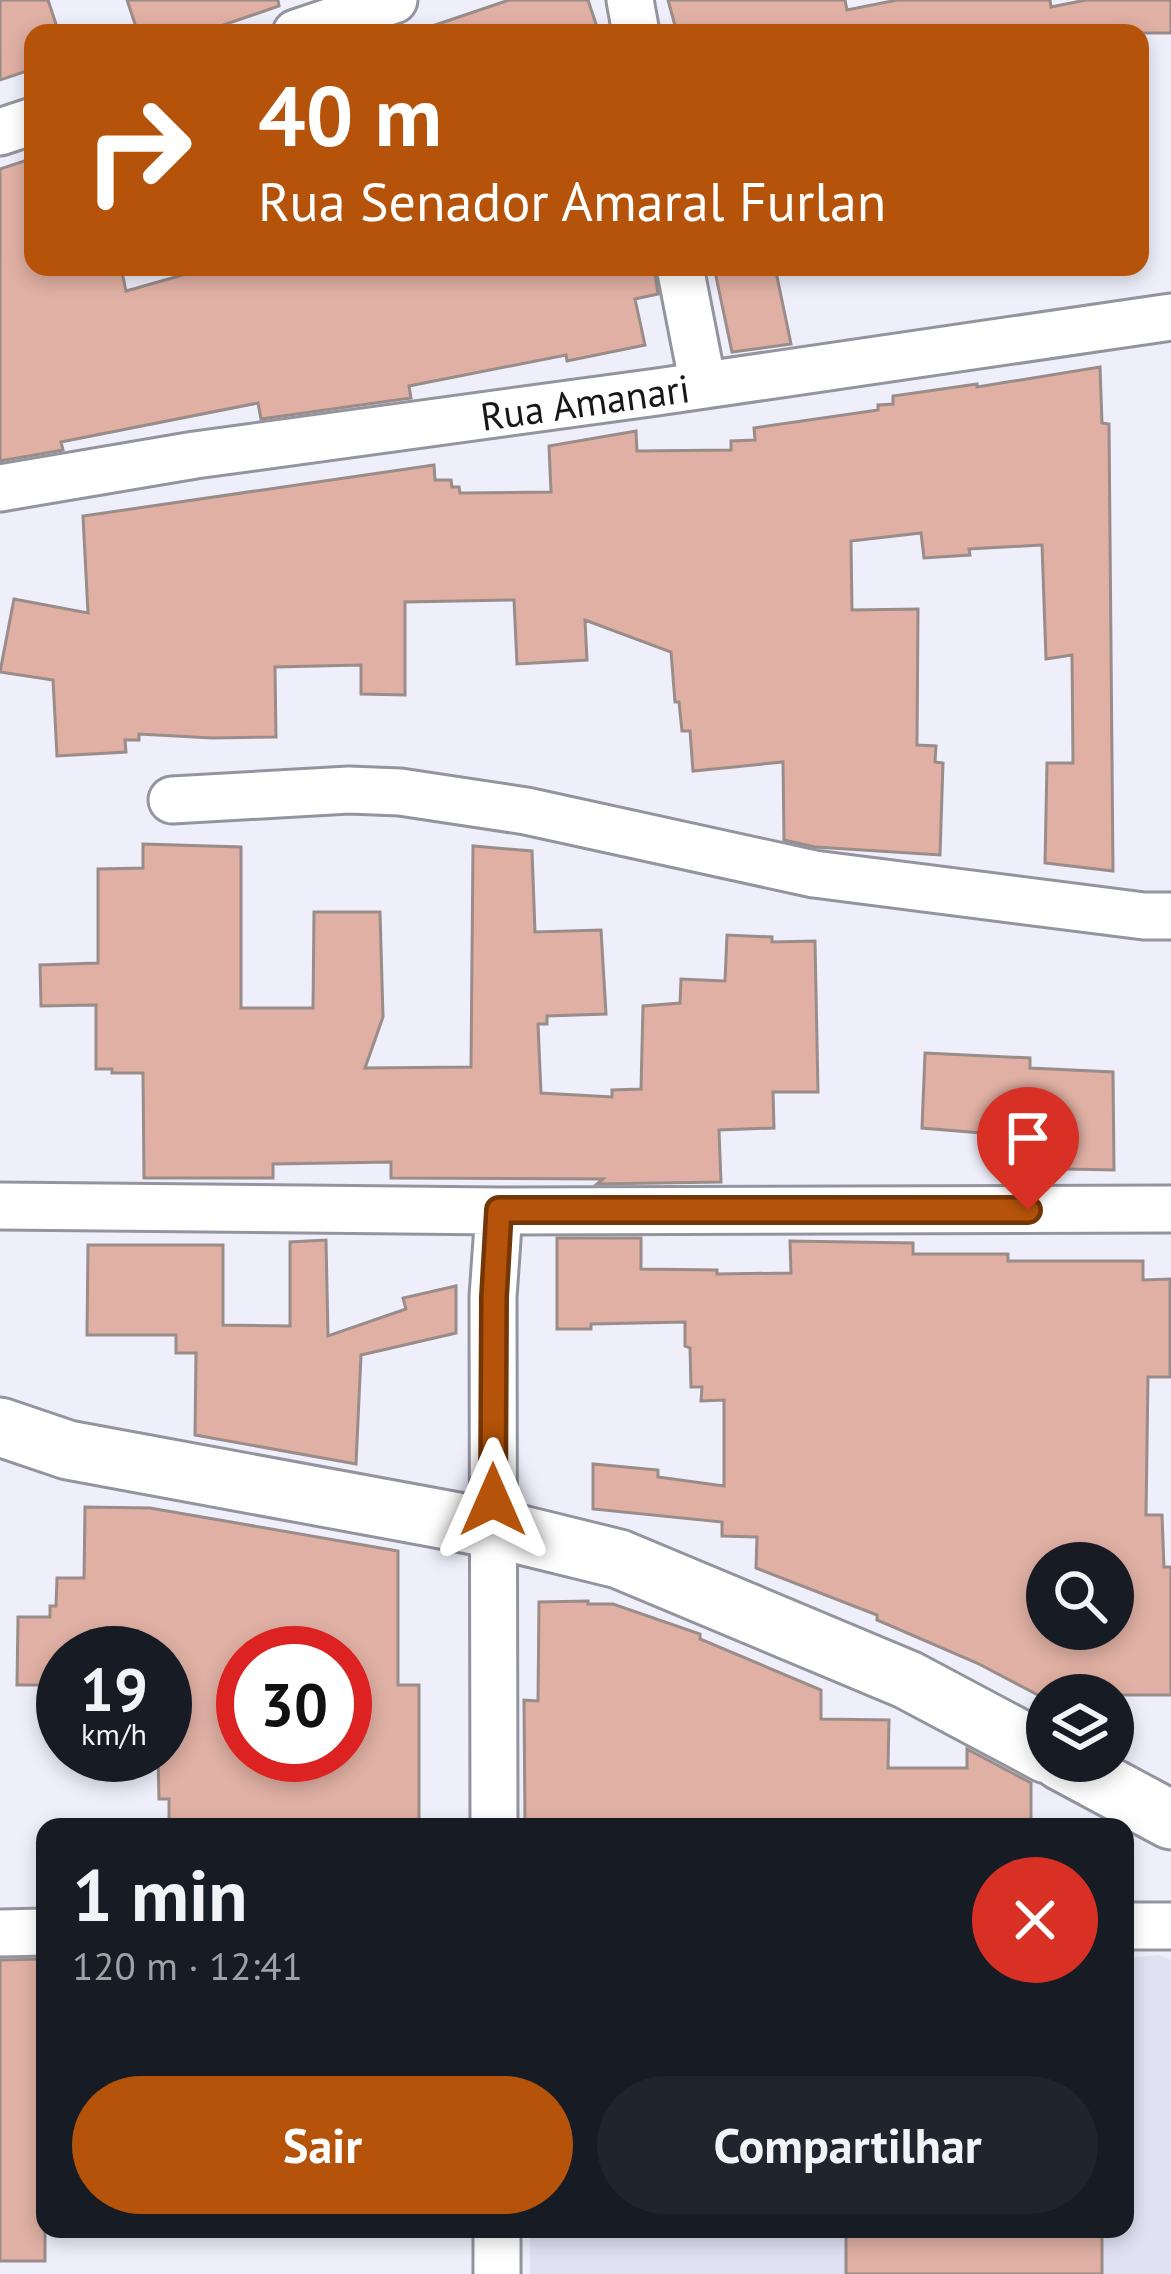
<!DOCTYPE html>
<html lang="pt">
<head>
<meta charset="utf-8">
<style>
  body { margin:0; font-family:"PT Sans",sans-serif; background:#20242c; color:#f1f3f6; height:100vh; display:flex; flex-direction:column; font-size:45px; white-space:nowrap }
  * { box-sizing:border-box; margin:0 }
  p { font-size:39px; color:#9ea1a6 }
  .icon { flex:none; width:66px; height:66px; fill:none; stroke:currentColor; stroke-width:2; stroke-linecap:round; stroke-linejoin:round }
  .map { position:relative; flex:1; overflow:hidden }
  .sheet { position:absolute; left:36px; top:1818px; width:1098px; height:420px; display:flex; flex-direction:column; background:#171b24; border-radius:24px; box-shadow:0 6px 18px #0003 }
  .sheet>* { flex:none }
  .hud { position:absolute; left:24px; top:24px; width:1125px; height:252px; border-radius:24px; box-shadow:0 6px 18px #0003; background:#b45309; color:#fff; overflow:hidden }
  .tools { position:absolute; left:1026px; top:1542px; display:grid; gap:24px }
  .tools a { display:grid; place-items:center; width:108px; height:108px; border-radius:50%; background:#171b24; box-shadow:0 6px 18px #0003; font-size:60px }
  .speed { position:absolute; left:36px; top:1626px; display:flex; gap:24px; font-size:60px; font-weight:700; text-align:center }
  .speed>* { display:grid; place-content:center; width:156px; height:156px; border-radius:50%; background:#171b24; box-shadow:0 6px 18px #0003; line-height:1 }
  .speed small { font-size:30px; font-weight:400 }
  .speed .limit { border:18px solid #d22; background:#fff; color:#111 }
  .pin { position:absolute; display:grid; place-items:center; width:102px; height:102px; color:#fff; margin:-123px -51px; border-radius:50% 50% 50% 0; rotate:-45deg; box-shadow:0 0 12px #0007 }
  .pin .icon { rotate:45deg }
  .me { position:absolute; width:132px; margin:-66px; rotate:0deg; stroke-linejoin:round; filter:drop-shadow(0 0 9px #0008) }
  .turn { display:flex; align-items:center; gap:42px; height:252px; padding:0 36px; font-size:54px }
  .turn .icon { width:156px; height:156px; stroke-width:2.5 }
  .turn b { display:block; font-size:84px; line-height:102px }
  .round { display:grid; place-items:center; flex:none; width:126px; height:126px; border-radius:63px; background:#20242c }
  .head { display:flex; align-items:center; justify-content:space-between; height:204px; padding:0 36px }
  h1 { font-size:72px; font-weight:700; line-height:90px }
  .button { display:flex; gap:24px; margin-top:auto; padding:24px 36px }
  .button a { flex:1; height:138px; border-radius:72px; background:#b45309; color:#fff; font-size:48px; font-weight:700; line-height:138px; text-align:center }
  .button a+a { background:#20242c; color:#f1f3f6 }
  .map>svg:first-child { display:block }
</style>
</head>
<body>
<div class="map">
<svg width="1171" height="2274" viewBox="0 0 1171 2274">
  <rect width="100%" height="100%" fill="#efeffb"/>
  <path fill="#e2e1f4" d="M 1159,1955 L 1171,1960 L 1171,2274 L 530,2274 L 530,2229 L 1125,2229 L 1125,1958 Z"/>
  <path fill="#e0b0a4" stroke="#998c89" stroke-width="3" fill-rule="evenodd" d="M 0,0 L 48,0 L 59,33 L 33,33 L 33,69 L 0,80 Z
    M 127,0 L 278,0 L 279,6 L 200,33 L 138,33 Z
    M 509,0 L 588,0 L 599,33 L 430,33 L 429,27 Z
    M 668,0 L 845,0 L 847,10 L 897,0 L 1050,0 L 1051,7 L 1086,0 L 1171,0 L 1171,33 L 677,33 Z
    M 33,158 L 33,267 L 121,267 L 126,291 L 190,273 L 189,267 L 654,267 L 658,294 L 635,299 L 645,345 L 567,361 L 566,355 L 409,386 L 411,398 L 261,419 L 258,403 L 61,442 L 63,450 L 0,461 L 0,169 Z
    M 714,267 L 775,267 L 791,344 L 732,352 Z
    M 1100,367 L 1102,423 L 1109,424 L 1113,871 L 1045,863 L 1047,763 L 1073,763 L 1072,655 L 1046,659 L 1042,545 L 969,549 L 970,555 L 924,558 L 921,533 L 851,541 L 852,610 L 918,609 L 917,745 L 936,746 L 935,762 L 943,763 L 940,855 L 815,847 L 784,840 L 783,762 L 693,771 L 690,731 L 682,731 L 679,702 L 675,702 L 671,652 L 585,620 L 587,660 L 517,664 L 514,600 L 405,602 L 405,695 L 361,694 L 361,665 L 275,667 L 276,737 L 212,738 L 139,734 L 139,740 L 125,740 L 126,752 L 57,756 L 53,680 L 0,672 L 14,599 L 88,613 L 83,516 L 434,465 L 435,480 L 451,480 L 452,487 L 459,487 L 460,493 L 551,492 L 549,446 L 636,431 L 637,451 L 731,450 L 731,441 L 755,440 L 754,428 L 878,410 L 878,405 L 893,404 L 893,396 L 977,384 L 977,387 Z
    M 143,844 L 241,847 L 241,1008 L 313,1008 L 314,912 L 380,912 L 383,1017 L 365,1068 L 471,1067 L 473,846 L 532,851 L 535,932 L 601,930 L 606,1014 L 547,1016 L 547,1024 L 538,1024 L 541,1093 L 612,1097 L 612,1090 L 641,1089 L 643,1006 L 680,1003 L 681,979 L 725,981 L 727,935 L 772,937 L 772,942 L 815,941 L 818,1092 L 773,1092 L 774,1128 L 719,1130 L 721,1182 L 597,1184 L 603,1179 L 391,1178 L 391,1162 L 273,1164 L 273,1178 L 144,1178 L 143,1073 L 112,1073 L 112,1069 L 96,1069 L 96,1005 L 41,1006 L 40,965 L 98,963 L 98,869 L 143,868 Z
    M 925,1053 L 1030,1058 L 1030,1068 L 1113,1072 L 1114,1170 L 1017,1168 L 1019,1136 L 922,1128 Z
    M 557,1238 L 641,1238 L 641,1269 L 717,1270 L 717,1274 L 791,1273 L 790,1241 L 913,1243 L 913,1254 L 1008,1254 L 1008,1261 L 1143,1261 L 1143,1280 L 1170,1279 L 1170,1377 L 1148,1377 L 1146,1515 L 1162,1515 L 1164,1567 L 1171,1567 L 1171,1695 L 1038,1695 L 977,1663 L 877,1620 L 877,1615 L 756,1568 L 757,1537 L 722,1536 L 722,1522 L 593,1509 L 593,1464 L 658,1470 L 658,1477 L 724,1486 L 724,1400 L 701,1401 L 702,1387 L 691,1387 L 690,1348 L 685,1346 L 685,1322 L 591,1324 L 591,1329 L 557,1329 ZM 1046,1563 L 1113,1563 L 1113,1629 L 1046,1629 Z
    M 326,1240 L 328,1336 L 406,1309 L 403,1298 L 456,1286 L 456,1333 L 361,1355 L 356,1464 L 195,1435 L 196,1353 L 176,1353 L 176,1335 L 87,1335 L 88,1245 L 223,1245 L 223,1325 L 290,1326 L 290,1242 Z
    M 85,1507 L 150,1508 L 398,1551 L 398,1685 L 419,1685 L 419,1827 L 169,1827 L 169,1799 L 159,1799 L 158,1755 L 165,1755 L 165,1653 L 63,1653 L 63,1685 L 17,1685 L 18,1617 L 50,1617 L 50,1606 L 56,1606 L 57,1578 L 84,1578 ZM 243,1653 L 345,1653 L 345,1755 L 243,1755 Z
    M 588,1601 L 588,1604 L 613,1604 L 700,1634 L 700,1639 L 821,1690 L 821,1719 L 889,1720 L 888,1768 L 967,1768 L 967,1749 L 1031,1783 L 1031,1827 L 525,1827 L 524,1700 L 538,1701 L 539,1602 Z
    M 45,1959 L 45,2261 L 0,2261 L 0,1960 Z
    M 846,2229 L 1102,2229 L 1102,2274 L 846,2274 Z"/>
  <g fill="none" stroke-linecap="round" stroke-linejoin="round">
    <defs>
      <path id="minor" d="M 630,0 L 636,33
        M 296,33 L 394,0
        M 0,132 L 33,121
        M 680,267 L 703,385
        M 0,488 L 195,455 L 657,392 L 1171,317
        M 172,800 L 349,790 L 400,792 L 526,811 L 814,874 L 1144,916 L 1171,916
        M 0,1206 L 499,1211 L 1171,1209
        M 494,1827 L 493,1297 L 499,1211
        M 1125,1926 L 1171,1926
        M 0,1933 L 45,1932
        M 497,2229 L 497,2274"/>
      <path id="major" d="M 0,1427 L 68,1450 L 501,1530 L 619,1559 L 908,1680 L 1047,1754
        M 1061,1761 L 1171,1820"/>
    </defs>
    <use href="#minor" stroke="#94949f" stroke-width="51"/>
    <use href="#major" stroke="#94949f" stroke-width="63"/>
    <use href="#minor" stroke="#fff" stroke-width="45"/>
    <use href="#major" stroke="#fff" stroke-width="57"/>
  </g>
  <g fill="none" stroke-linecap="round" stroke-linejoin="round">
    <defs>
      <path id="route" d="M 493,1500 L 494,1297 L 499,1210 L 1028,1210"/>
    </defs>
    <use href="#route" stroke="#753606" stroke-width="30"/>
    <use href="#route" stroke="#b45309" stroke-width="21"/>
  </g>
  <g text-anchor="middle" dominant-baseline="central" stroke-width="9" stroke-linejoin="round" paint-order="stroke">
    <g font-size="39" fill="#17161a" stroke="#fefefe">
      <text transform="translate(585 402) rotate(-8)">Rua Amanari</text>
    </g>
  </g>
</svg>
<div class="tools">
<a><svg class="icon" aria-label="search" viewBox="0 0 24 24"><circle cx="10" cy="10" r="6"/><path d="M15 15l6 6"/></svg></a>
<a><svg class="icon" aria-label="layers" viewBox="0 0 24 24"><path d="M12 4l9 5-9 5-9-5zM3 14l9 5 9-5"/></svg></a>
</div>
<div class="speed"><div>19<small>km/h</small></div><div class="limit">30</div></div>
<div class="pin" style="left:1028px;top:1210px;background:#d93025"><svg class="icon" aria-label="arrive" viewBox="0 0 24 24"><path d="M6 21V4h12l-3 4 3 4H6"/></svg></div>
<svg class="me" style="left:493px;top:1500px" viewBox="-20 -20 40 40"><path d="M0-17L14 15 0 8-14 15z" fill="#b45309" stroke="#fff" stroke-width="4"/></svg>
<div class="hud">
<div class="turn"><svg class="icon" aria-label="right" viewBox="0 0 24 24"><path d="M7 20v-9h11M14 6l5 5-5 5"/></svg><div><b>40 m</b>Rua Senador Amaral Furlan</div></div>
</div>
<section class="sheet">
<div class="head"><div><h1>1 min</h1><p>120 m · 12:41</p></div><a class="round" style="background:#d93025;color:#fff"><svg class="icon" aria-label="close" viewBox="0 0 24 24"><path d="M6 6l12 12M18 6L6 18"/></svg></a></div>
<div class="button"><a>Sair</a><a>Compartilhar</a></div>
</section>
</div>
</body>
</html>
